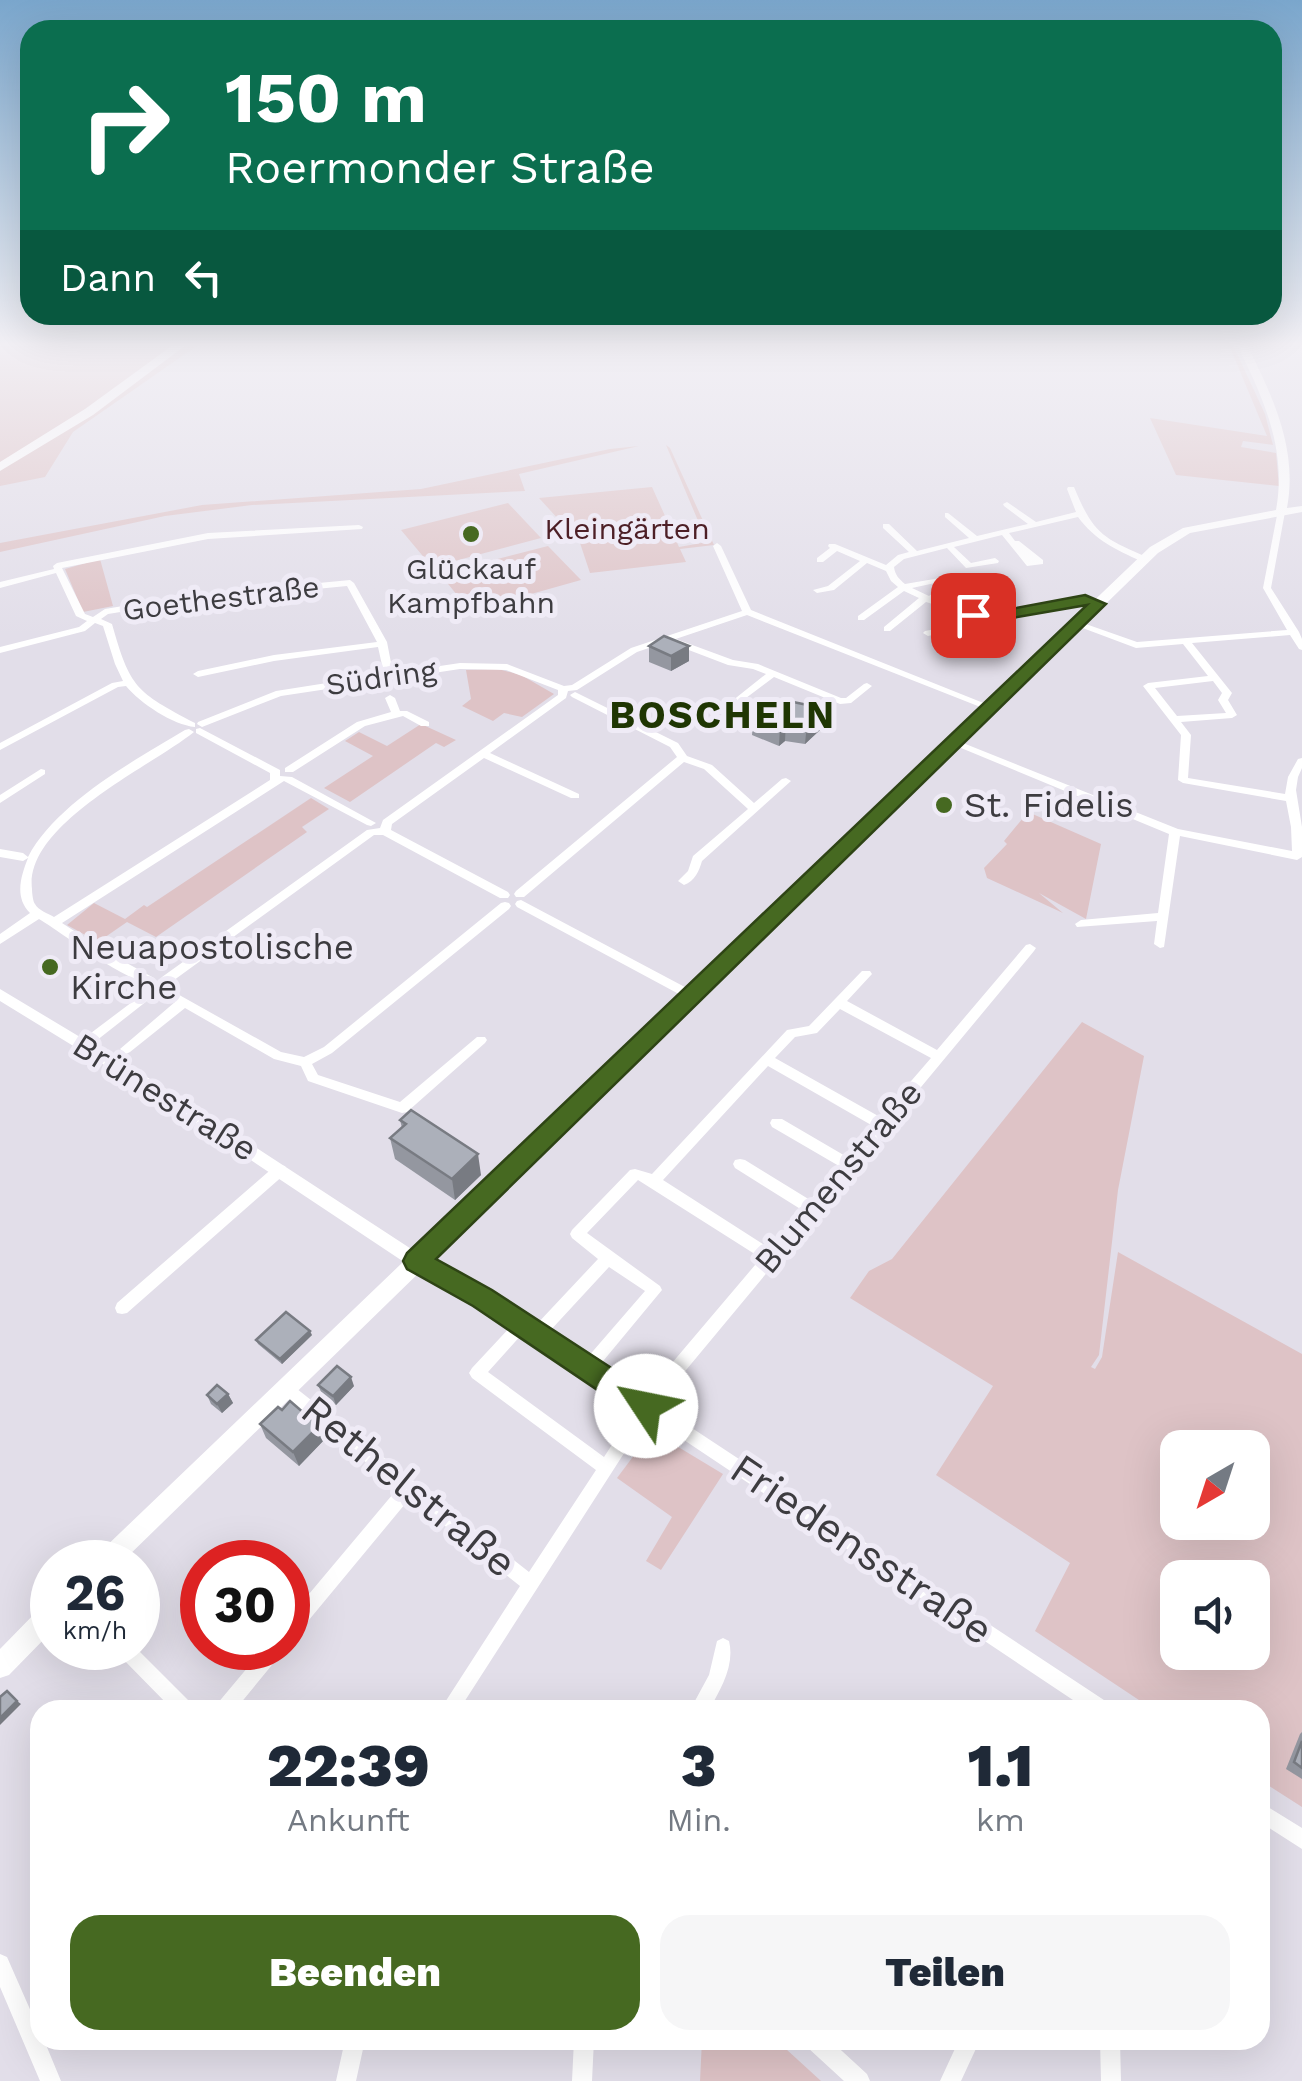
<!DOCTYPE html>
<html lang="de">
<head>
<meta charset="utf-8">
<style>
  body { margin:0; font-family:"Work Sans",sans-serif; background:#f6f6f7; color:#1f2937; height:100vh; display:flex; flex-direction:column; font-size:38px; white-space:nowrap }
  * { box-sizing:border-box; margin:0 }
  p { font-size:32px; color:#747a83 }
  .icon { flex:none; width:55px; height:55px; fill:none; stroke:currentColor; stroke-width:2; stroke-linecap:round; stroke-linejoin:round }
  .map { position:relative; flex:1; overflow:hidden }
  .drawer { position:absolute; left:30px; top:1700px; width:1240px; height:350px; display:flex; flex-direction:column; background:#fff; border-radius:30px; box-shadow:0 10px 40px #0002 }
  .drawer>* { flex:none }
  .top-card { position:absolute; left:20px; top:20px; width:1262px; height:305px; border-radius:30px; box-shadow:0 10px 40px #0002; background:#0b6e4f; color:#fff; overflow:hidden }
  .needle { width:65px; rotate:219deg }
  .fabs { position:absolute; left:1160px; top:1430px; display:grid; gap:20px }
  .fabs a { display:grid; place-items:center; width:110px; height:110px; border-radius:20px; background:#fff; box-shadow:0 10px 40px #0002; font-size:50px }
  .speed { position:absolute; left:30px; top:1540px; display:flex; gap:20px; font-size:50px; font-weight:700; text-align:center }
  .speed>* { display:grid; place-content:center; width:130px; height:130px; border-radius:50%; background:#fff; box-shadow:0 10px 40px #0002; line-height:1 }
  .speed small { font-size:25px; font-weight:400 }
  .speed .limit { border:15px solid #d22; background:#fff; color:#111 }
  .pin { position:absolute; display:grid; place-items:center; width:85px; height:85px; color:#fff; margin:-42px; border-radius:20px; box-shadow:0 5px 15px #0006 }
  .me { position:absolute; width:110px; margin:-55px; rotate:304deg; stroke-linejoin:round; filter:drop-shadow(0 0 8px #0008) }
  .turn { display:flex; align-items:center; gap:35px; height:210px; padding:0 40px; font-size:45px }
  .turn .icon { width:130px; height:130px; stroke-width:2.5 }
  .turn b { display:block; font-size:70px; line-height:85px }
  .then { display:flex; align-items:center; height:95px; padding:0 40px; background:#0003; gap:20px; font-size:38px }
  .eta { display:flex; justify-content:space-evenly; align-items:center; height:170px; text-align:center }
  .eta b { font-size:60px; font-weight:800; line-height:70px }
  .button { display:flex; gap:20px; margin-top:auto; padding:20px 40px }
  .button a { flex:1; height:115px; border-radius:30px; background:#466921; color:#fff; font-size:40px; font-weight:800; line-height:115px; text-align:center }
  .button a+a { background:#f6f6f7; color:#1f2937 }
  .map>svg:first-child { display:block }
</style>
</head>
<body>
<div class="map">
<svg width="1302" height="2081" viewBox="0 0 1302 2081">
  <rect width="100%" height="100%" fill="#e2dee9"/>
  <path fill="#dec3c6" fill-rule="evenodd" d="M 0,345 L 198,345 L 73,432 L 45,477 L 0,486 Z
    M 1229,345 L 1233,345 L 1265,414 L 1273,445 L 1243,441 L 1241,447 L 1276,453 L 1279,486 L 1176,475 L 1150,418 L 1267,436 Z
    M 666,445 L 670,448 L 714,545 L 680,549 L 686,562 L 590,573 L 580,543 L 539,498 L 652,487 L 679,547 L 707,542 Z
    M 639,446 L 519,474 L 525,491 L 252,505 L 165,516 L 0,552 L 0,543 L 202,505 L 421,489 L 610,449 Z
    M 508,503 L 541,538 L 432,567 L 401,530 Z
    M 548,546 L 581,580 L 470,611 L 440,574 Z
    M 100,559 L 113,606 L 83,612 L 65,569 Z
    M 498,669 L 521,675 L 554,694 L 522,717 L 504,713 L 493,721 L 462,706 L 471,699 L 466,670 Z
    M 421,724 L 456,740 L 444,747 L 436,743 L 350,802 L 324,788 L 373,756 L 345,741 L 359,732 L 387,746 Z
    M 311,798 L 329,809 L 302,827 L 307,832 L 156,937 L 127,922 L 98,942 L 67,925 L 94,903 L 125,919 L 144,905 L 147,907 Z
    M 1028,812 L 1101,844 L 1086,919 L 1039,893 L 1063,913 L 987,878 L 984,868 L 1007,844 L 1004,841 Z
    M 1082,1022 L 1144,1056 L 1118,1190 L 1099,1355 L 1091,1367 L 1095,1369 L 1102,1357 L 1118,1252 L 1302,1354 L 1302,1807 L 1260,1780 L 1260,1710 L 1154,1710 L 1035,1631 L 1070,1563 L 936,1475 L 993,1386 L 850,1298 L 869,1271 L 892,1259 ZM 1178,1448 L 1252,1448 L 1252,1522 L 1178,1522 ZM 1178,1578 L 1252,1578 L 1252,1652 L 1178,1652 Z
    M 660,1436 L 723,1474 L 661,1570 L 646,1561 L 672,1517 L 617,1478 L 641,1446 Z
    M 702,2040 L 790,2040 L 786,2049 L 821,2081 L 700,2081 Z"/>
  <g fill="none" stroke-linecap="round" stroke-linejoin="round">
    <path fill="#fff" fill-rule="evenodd" d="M 1068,487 L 1074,487 C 1093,533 1102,538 1147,557 L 1147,561 L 1141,561 C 1116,550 1095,540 1078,517 L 1009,533 L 1015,541 L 1019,541 L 1043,560 L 1043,564 L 1027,566 L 1002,535 L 954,547 L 971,563 L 995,558 L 999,561 L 998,563 L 966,568 L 947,548 L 904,559 L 894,567 C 895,575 899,579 905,584 L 940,578 L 949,588 L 936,599 L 962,608 L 999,611 L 1085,597 L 1101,602 L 1101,606 L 1085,603 L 1018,615 L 988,617 L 978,626 L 928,636 L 923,633 L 925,631 L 972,622 L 979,616 L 958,612 L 926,602 L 890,631 L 884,631 L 884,627 L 919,598 L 904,591 L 864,620 L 858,620 L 858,616 L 898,587 L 891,581 L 886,571 L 867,563 L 834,590 L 817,593 L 813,590 L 828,586 L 860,561 L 837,551 L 823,562 L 817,562 L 817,558 L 830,548 L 828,546 L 829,544 L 835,544 L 886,565 L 898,555 L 909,552 L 883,528 L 883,524 L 889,524 L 917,551 L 969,538 L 945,517 L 945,513 L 948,513 L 977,536 L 1028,524 L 1004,506 L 1003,504 L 1007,502 L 1036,522 L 1076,512 L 1067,489 ZM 935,583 L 940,588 L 929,596 L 912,588 Z
      M 1278,510 L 1285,512 L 1271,588 L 1299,632 L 1302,639 L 1302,650 L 1299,649 L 1290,635 L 1192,643 L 1232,693 L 1228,700 L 1237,715 L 1232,718 L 1181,722 L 1191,735 L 1188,778 L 1285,794 L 1288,777 L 1298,759 L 1302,758 L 1302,768 L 1298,777 L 1296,790 L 1302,827 L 1302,857 L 1297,860 L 1180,836 L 1164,947 L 1160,948 L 1154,944 L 1157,921 L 1077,927 L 1075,924 L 1081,920 L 1158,913 L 1169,834 L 949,743 L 950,741 L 958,741 L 1178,829 L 1292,851 L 1291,827 L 1286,801 L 1183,783 L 1178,780 L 1181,735 L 1143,686 L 1148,683 L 1208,676 L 1183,644 L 1136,648 L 1072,624 L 1080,622 L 1137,642 L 1287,630 L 1263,588 ZM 1213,681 L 1222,693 L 1218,700 L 1226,713 L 1177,716 L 1155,688 Z
      M 359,525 L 363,527 L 362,529 L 208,539 L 62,568 L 85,614 L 93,617 L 105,609 L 183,596 L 350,580 L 354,583 L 387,642 L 393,673 L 460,663 L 507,664 L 564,686 L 572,685 L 631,648 L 742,611 L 713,546 L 717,543 L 721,546 L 751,610 L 996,708 L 991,711 L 988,710 L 747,615 L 637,652 L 577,690 L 568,691 L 566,698 L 490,753 L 579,794 L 579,798 L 571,798 L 484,758 L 392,824 L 391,830 L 508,892 L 510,895 L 508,898 L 500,898 L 383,835 L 374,835 L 170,983 L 162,983 L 160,980 L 162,977 L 367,830 L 380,828 L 383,820 L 558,695 L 558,690 L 506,670 L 460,669 L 281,696 L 202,727 L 197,724 L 198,722 L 276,691 L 384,674 L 378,647 L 274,661 L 198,677 L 193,674 L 198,671 L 274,655 L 377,642 L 347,586 L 183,602 L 108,614 L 101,619 L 112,624 C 130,688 136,692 195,723 L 195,727 C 173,725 140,703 126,686 L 118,687 L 0,750 L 0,743 L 112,683 L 123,681 L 115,664 L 103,626 L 95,623 L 85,631 L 0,653 L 0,647 L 79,627 L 87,621 L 76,616 L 56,573 L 0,588 L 0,582 L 54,569 L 53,566 L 57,563 L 208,533 Z
      M 676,639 L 733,660 L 758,664 L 841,698 L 846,698 L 864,684 L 867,683 L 872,686 L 851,703 L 840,704 L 774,677 L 730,710 L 725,707 L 727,705 L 766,674 L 753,669 L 728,665 L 673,644 L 671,642 Z
      M 575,692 L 678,743 L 687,756 L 712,765 L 754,803 L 782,779 L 786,778 L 791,781 L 702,861 C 699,871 695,881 684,885 L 678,881 L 688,871 L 693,856 L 748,809 L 704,769 L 684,762 L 524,897 L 516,897 L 514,894 L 516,891 L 677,757 L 670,747 L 572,697 L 570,695 Z
      M 390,695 L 395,698 L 400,711 L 407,711 L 429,722 L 429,726 L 421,726 L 403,716 L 365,726 L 293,772 L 285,772 L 285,768 L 357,722 L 391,712 L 385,698 Z
      M 200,728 L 280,770 L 280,776 L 292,777 L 376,823 L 371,826 L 367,825 L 284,781 L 62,923 L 103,950 L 154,978 L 156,981 L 154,984 C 128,984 64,934 39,919 L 0,944 L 0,934 L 30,913 C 14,897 21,876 28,858 L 23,861 L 0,857 L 0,849 L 23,853 L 28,857 C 56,803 135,760 185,730 L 189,729 L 194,732 C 152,766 24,824 32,889 C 32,893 33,902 35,904 C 38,910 49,914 54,917 L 270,780 L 270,773 L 196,733 L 196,729 Z
      M 41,769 L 45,770 L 45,774 L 0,803 L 0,795 Z
      M 521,900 L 698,994 L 700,997 L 698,1000 L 690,1000 L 517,907 L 515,904 L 517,901 Z
      M 505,902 L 509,903 L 511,906 L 509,909 L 332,1053 L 312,1064 L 318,1075 L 400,1102 L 477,1037 L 485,1037 L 487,1040 L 485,1043 L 407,1112 L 402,1113 L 308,1081 L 301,1066 L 274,1059 L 185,1008 L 130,1052 L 126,1054 L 120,1049 L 175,1002 L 159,991 L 161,988 L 165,987 L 281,1052 L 304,1057 L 324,1047 L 501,903 Z
      M 1030,944 L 1036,948 L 1034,951 L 657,1405 L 1110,1704 L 1113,1710 L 1088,1710 L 648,1416 L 459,1710 L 440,1710 L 520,1586 L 410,1498 L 294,1638 L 288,1640 L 288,1619 L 398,1488 L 282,1395 L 279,1390 L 282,1385 L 287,1383 L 292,1385 L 529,1572 L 596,1470 L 472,1378 L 469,1373 L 472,1368 L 512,1325 L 478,1302 L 411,1265 L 409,1261 L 411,1257 L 416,1255 L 421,1257 L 488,1294 L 536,1325 L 598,1259 L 572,1238 L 570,1234 L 572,1230 L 630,1170 L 635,1169 L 652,1174 L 787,1030 L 809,1026 L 862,971 L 870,971 L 872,974 L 847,1001 L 937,1050 L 1026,945 ZM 840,1009 L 931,1058 L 880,1117 L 775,1058 L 795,1037 L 817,1033 ZM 768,1066 L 873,1126 L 847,1157 L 782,1119 L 772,1119 L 770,1123 L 772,1127 L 839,1166 L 810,1200 L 745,1160 L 740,1159 L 735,1160 L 733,1164 L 735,1168 L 802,1210 L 769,1248 L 663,1180 ZM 638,1180 L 761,1258 L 644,1396 L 599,1366 L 662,1290 L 660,1286 L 587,1233 ZM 609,1267 L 645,1291 L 587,1358 L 548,1333 ZM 523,1333 L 636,1408 L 604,1457 L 488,1372 Z
      M 148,990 L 152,991 L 154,994 L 152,997 L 87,1048 L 79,1048 L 77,1045 L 79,1042 Z
      M 280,1165 L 285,1166 L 287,1170 L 285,1174 L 127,1313 L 122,1314 L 117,1313 L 115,1308 L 117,1303 L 275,1166 Z
      M 723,1638 L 729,1641 C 735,1665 721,1689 709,1710 L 690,1710 L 709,1675 L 717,1641 Z
      M 115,1648 L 136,1648 L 192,1704 L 195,1710 L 173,1710 L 118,1654 Z
      M 264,1648 L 284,1648 L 281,1654 L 235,1710 L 214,1710 L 217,1704 Z
      M 1260,1802 L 1302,1828 L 1302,1849 L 1260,1822 Z
      M 0,1954 L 7,1957 L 40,2032 L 40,2040 L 44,2040 L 61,2081 L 40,2081 L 0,1987 Z
      M 345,2040 L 365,2040 L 356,2081 L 336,2081 Z
      M 574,2040 L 594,2040 L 592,2081 L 572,2081 Z
      M 804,2040 L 830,2040 L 867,2074 L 870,2081 L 844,2081 L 807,2047 Z
      M 959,2040 L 980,2040 L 961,2081 L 940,2081 Z
      M 1100,2040 L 1120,2040 L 1121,2081 L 1101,2081 Z"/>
    <path fill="#fff" fill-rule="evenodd" d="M 0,989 L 160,1085 L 422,1256 L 425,1261 L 422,1266 L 416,1268 L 410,1266 L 150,1093 L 0,1001 Z"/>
    <path fill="#fff" fill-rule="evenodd" d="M 1237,345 L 1247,345 C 1273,397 1298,449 1287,508 L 1302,506 L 1302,512 L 1190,533 L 1158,553 L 122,1562 L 94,1562 L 98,1554 L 1150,547 L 1183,528 L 1276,510 C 1287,450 1264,399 1237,345 Z
      M 52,1602 L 52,1631 L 9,1675 L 0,1678 L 0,1649 L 43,1605 Z"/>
    <path fill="#fff" fill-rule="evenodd" d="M 173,345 L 186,345 L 93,415 L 0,471 L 0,462 L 85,409 Z"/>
  </g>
  <path fill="#9497a0" d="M 649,646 L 689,646 L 689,661 L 671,671 L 649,662 Z
    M 823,708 L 821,729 L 805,744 L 785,741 L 779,746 L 752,735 L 754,714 Z
    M 400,1120 L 481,1175 L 455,1200 L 395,1159 L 390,1138 L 402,1128 Z
    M 312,1335 L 282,1364 L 258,1344 L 256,1340 Z
    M 318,1385 L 354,1386 L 336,1405 L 322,1394 Z
    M 228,1394 L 233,1403 L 222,1413 L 211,1404 L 207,1395 Z
    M 260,1424 L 325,1439 L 299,1466 L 266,1438 Z
    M 1302,1732 L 1302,1779 L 1286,1769 L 1300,1734 Z"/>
  <path fill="#787b82" d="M 689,646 L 689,661 L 671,671 L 671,656 Z
    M 823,708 L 821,729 L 805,744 L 807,723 Z
    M 786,720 L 785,741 L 779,746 L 780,725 Z
    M 478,1154 L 481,1175 L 455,1200 L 452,1179 Z
    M 310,1331 L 312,1335 L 282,1364 L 280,1359 Z
    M 351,1377 L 354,1386 L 336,1405 L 333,1396 Z
    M 228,1394 L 233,1403 L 222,1413 L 217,1404 Z
    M 319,1426 L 325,1439 L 299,1466 L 293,1452 Z
    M 17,1701 L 21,1704 L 0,1725 L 0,1718 Z"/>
  <path fill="#acb0ba" stroke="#787b82" stroke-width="2.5" d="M 664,636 L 689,646 L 671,656 L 649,646 Z
    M 788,701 L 823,708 L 807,723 L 786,720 L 780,725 L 754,714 L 764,706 Z
    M 411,1110 L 478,1154 L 452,1179 L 390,1138 L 406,1124 L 400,1120 Z
    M 286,1312 L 310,1331 L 280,1359 L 256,1340 Z
    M 337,1366 L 351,1377 L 333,1396 L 318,1385 Z
    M 217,1385 L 228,1394 L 217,1404 L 207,1395 Z
    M 290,1401 L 319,1426 L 293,1452 L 260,1424 L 278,1407 L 282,1410 Z
    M 7,1691 L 17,1701 L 0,1718 L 0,1697 Z
    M 1302,1741 L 1302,1768 L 1294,1762 Z"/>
  <linearGradient id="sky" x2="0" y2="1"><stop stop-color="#7aa6cc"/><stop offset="0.54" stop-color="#f2f0f5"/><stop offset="1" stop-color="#f2f0f5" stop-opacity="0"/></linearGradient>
  <rect width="1302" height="637" fill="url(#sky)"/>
  <path fill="#466921" stroke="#2e4415" stroke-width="2.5" d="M 1085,595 L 1106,604 L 436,1259 L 492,1290 L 656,1397 L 660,1406 L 656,1416 L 646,1419 L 636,1416 L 473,1306 L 407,1269 L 403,1261 L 407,1253 L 1087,605 L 995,621 L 967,618 L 967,611 L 995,612 Z"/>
  <g fill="#466921" stroke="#efebf6" stroke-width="4">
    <circle cx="471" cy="534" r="10"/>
    <circle cx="944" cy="805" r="10"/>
    <circle cx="50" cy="967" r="10"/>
  </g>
  <g text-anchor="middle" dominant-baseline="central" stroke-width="10" stroke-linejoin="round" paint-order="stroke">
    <g font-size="30" fill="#4d1f26" stroke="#efebf6">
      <text x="627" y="528">Kleingärten</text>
    </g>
    <g font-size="30" fill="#3d3c40" stroke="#efebf6">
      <text x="471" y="568">Glückauf<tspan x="471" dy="34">Kampfbahn</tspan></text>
    </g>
    <g font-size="30" fill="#3d3c40" stroke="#efebf6">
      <text transform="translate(221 598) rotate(-7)">Goethestraße</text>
      <text transform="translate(381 677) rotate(-8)">Südring</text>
    </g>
    <g font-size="35" fill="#3d3c40" stroke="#efebf6" text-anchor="start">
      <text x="964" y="805">St. Fidelis</text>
      <text x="70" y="947">Neuapostolische<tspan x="70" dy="40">Kirche</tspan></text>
    </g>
    <g font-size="35" fill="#3d3c40" stroke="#efebf6">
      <text transform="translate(165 1097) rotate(32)">Brünestraße</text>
      <text transform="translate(838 1177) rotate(-50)">Blumenstraße</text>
    </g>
    <g font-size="38" font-weight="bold" letter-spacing="2.5" fill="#1f3603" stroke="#efebf6">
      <text x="723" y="715">BOSCHELN</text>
    </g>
    <g font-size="42" fill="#3d3c40" stroke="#efebf6">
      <text transform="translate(409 1486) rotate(39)">Rethelstraße</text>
      <text transform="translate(862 1549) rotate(34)">Friedensstraße</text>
    </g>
  </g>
</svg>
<div class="fabs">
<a><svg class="needle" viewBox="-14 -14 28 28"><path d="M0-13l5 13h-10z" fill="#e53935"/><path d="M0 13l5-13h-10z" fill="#747a83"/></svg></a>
<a><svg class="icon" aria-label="sound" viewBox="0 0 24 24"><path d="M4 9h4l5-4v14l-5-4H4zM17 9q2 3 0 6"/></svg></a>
</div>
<div class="speed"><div>26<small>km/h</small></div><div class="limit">30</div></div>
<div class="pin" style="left:973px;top:615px;background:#d93025"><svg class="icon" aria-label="arrive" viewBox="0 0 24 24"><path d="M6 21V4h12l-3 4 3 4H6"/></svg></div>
<svg class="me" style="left:646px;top:1406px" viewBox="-20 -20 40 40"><circle r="19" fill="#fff"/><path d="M0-13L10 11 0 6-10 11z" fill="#466921"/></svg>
<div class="top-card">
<div class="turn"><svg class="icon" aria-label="right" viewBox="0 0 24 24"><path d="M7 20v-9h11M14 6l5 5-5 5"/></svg><div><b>150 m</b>Roermonder Straße</div></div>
<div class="then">Dann<svg class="icon" aria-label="left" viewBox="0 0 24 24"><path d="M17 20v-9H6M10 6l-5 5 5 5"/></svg></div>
</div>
<section class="drawer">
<div class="eta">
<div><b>22:39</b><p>Ankunft</p></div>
<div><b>3</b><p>Min.</p></div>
<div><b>1.1</b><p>km</p></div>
</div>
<div class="button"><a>Beenden</a><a>Teilen</a></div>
</section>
</div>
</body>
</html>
